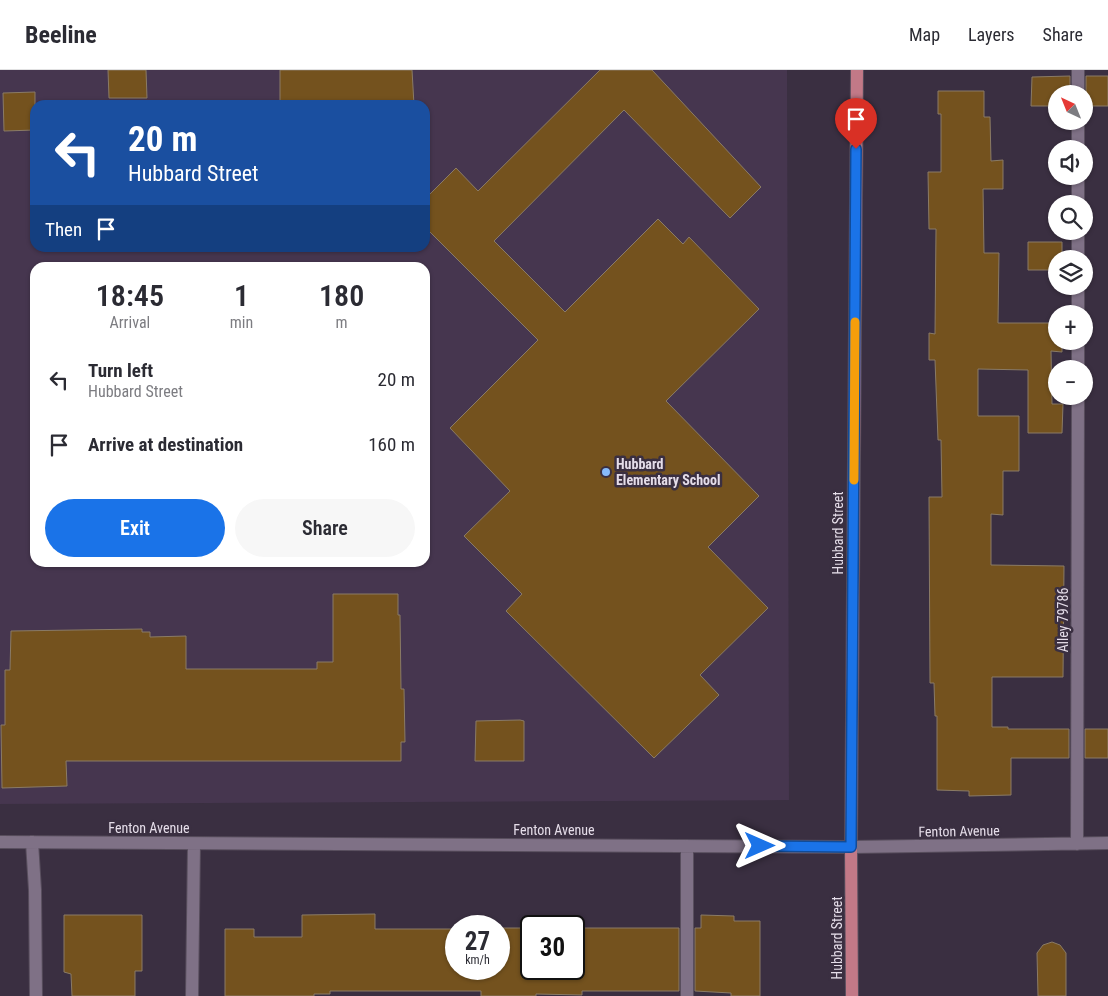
<!DOCTYPE html>
<html lang="en">
<head>
<meta charset="utf-8">
<style>
  body { margin:0; font-family:"Roboto Condensed",sans-serif; background:#f7f7f7; color:#2b2b33; height:100vh; display:flex; flex-direction:column; font-size:19px; white-space:nowrap }
  * { box-sizing:border-box; margin:0 }
  p { font-size:16px; color:#7c7c81 }
  .icon { flex:none; width:28px; height:28px; fill:none; stroke:currentColor; stroke-width:2; stroke-linecap:round; stroke-linejoin:round }
  .map { position:relative; flex:1; overflow:hidden }
  .sheet { position:absolute; left:30px; top:192px; width:400px; height:305px; display:flex; flex-direction:column; background:#fff; border-radius:15px; box-shadow:0 1px 4px #0004 }
  .sheet>* { flex:none }
  .top-card { position:absolute; left:30px; top:30px; width:400px; height:152px; border-radius:15px; box-shadow:0 1px 4px #0004; background:#1a4fa0; color:#fff; overflow:hidden }
  .needle { width:32px; rotate:317deg }
  .fabs { position:absolute; left:1048px; top:15px; display:grid; gap:10px }
  .fabs a { display:grid; place-items:center; width:45px; height:45px; border-radius:50%; background:#fff; box-shadow:0 1px 4px #0004; font-size:25px }
  .speed { position:absolute; left:445px; top:845px; display:flex; gap:10px; font-size:25px; font-weight:700; text-align:center }
  .speed>* { display:grid; place-content:center; width:65px; height:65px; border-radius:50%; background:#fff; box-shadow:0 1px 4px #0004; line-height:1 }
  .speed small { font-size:12px; font-weight:400 }
  .speed .limit { border:2px solid #111; border-radius:8px; background:#fff; color:#111 }
  .pin { position:absolute; display:grid; place-items:center; width:42px; height:42px; color:#fff; margin:-51px -21px; border-radius:50% 50% 50% 0; rotate:-45deg; box-shadow:0 0 5px #0007 }
  .pin .icon { rotate:45deg }
  .me { position:absolute; width:55px; margin:-28px; rotate:90deg; stroke-linejoin:round; filter:drop-shadow(0 0 4px #0008) }
  .turn { display:flex; align-items:center; gap:18px; height:105px; padding:0 15px; font-size:22px }
  .turn .icon { width:65px; height:65px; stroke-width:2.5 }
  .turn b { display:block; font-size:35px; line-height:42px }
  .then { display:flex; align-items:center; height:48px; padding:0 15px; background:#0003; gap:10px; font-size:19px }
  .eta { display:flex; justify-content:space-evenly; align-items:center; height:85px; text-align:center }
  .eta b { font-size:30px; font-weight:600; line-height:35px }
  .button { display:flex; gap:10px; margin-top:auto; padding:10px 15px }
  .button a { flex:1; height:58px; border-radius:30px; background:#1a73e8; color:#fff; font-size:20px; font-weight:600; line-height:58px; text-align:center }
  .button a+a { background:#f7f7f7; color:#2b2b33 }
  ul { padding:0; list-style:none }
  li { display:flex; align-items:center; gap:15px; height:65px; padding:0 15px }
  li div { flex:1 }
  li b { display:block; font-size:19px }
  li em { font-style:normal }
  header { display:flex; align-items:center; gap:30px; box-sizing:border-box; height:70px; padding:0 25px; background:#fff; border-bottom:1px solid #e1e1e2 }
  header strong { font-size:24px }
  nav { display:flex; gap:28px; margin-inline-start:auto; font-size:18px }
  .map>svg:first-child { display:block }
</style>
</head>
<body>
<header>
<strong>Beeline</strong>
<nav><a>Map</a><a>Layers</a><a>Share</a></nav>
</header>
<div class="map">
<svg width="1108" height="926" viewBox="0 0 1108 926">
  <rect width="100%" height="100%" fill="#3a2f41"/>
  <path fill="#46364f" fill-rule="evenodd" d="M 0,0 L 787,0 L 789,730 L 0,734 ZM 35,35 L 425,35 L 425,178 L 35,178 ZM 35,198 L 425,198 L 425,492 L 35,492 Z"/>
  <path fill="#74521e" stroke="#8a7b66" d="M 108,0 L 146,0 L 147,28 L 109,28 Z
    M 280,0 L 412,0 L 414,35 L 280,35 Z
    M 600,0 L 652,0 L 761,117 L 730,148 L 624,40 L 494,171 L 565,242 L 658,149 L 683,174 L 689,167 L 759,239 L 666,331 L 759,426 L 708,477 L 768,538 L 700,605 L 719,625 L 654,688 L 506,541 L 522,524 L 464,466 L 510,421 L 450,358 L 538,270 L 425,157 L 425,129 L 456,98 L 478,121 Z
    M 1070,6 L 1070,24 L 1056,24 L 1056,36 L 1031,36 L 1032,7 Z
    M 1086,6 L 1108,6 L 1108,36 L 1084,36 L 1084,29 L 1086,24 Z
    M 938,21 L 984,21 L 984,47 L 990,47 L 991,91 L 1003,90 L 1003,119 L 983,119 L 984,183 L 999,183 L 998,253 L 1056,253 L 1056,271 L 1062,271 L 1062,282 L 1051,281 L 1052,334 L 1063,334 L 1062,363 L 1028,363 L 1028,300 L 978,299 L 978,346 L 1019,346 L 1019,401 L 1003,401 L 1003,445 L 991,444 L 991,495 L 1064,496 L 1063,607 L 992,607 L 992,657 L 1008,657 L 1008,659 L 1069,659 L 1069,688 L 1011,688 L 1011,725 L 969,726 L 969,721 L 937,720 L 937,646 L 935,646 L 934,613 L 930,613 L 929,427 L 942,427 L 941,370 L 938,370 L 935,290 L 929,290 L 929,263 L 935,264 L 936,159 L 929,159 L 928,102 L 941,102 L 941,44 L 938,44 Z
    M 35,22 L 35,60 L 4,61 L 3,23 Z
    M 1028,172 L 1062,172 L 1062,189 L 1056,189 L 1056,200 L 1028,200 Z
    M 333,524 L 398,524 L 398,545 L 400,545 L 401,619 L 404,619 L 405,672 L 401,672 L 401,691 L 66,691 L 67,716 L 2,718 L 1,655 L 5,655 L 5,600 L 10,600 L 11,561 L 142,559 L 142,562 L 150,562 L 150,567 L 186,566 L 186,599 L 317,599 L 317,592 L 333,592 Z
    M 520,650 L 524,651 L 524,691 L 475,691 L 476,651 Z
    M 1085,659 L 1108,659 L 1108,688 L 1085,688 Z
    M 375,844 L 375,859 L 456,859 L 456,899 L 499,899 L 499,858 L 531,858 L 531,899 L 574,899 L 574,858 L 679,858 L 679,921 L 582,921 L 582,925 L 536,924 L 536,926 L 481,926 L 481,921 L 330,921 L 330,924 L 314,924 L 314,926 L 225,926 L 225,859 L 254,859 L 254,867 L 302,867 L 302,845 Z
    M 64,845 L 142,845 L 142,901 L 135,901 L 135,926 L 72,926 L 71,904 L 64,902 Z
    M 701,845 L 734,846 L 734,851 L 760,851 L 760,926 L 731,926 L 731,923 L 695,921 L 695,858 L 701,858 Z
    M 1052,872 L 1060,875 L 1066,883 L 1066,926 L 1038,926 L 1037,883 L 1043,875 Z"/>
  <g fill="none" stroke-linecap="round" stroke-linejoin="round">
    <defs>
      <path id="minor" d="M 1078,24 L 1078,0
        M 1078,79 L 1078,51
        M 1078,134 L 1078,106
        M 1078,189 L 1078,161
        M 1078,244 L 1078,216
        M 1078,299 L 1078,271
        M 0,772 L 851,777 L 1108,773
        M 32,772 L 35,820 L 36,926
        M 1077,774 L 1078,326
        M 192,926 L 194,774
        M 687,926 L 687,776"/>
      <path id="major" d="M 852,926 L 851,777 L 857,0"/>
    </defs>
    <use href="#minor" stroke="#584e5d" stroke-width="14"/>
    <use href="#major" stroke="#584e5d" stroke-width="14"/>
    <use href="#minor" stroke="#7f7186" stroke-width="12"/>
    <use href="#major" stroke="#c27987" stroke-width="12"/>
  </g>
  <g fill="none" stroke-linecap="round" stroke-linejoin="round">
    <defs>
      <path id="route" d="M 760,776 L 851,777 L 856,79"/>
    </defs>
    <use href="#route" stroke="#114b97" stroke-width="12"/>
    <use href="#route" stroke="#1a73e8" stroke-width="9"/>
    <path stroke="#f59e0b" stroke-width="9" d="M 854,410 L 855,252"/>
  </g>
  <circle fill="#87bbfb" stroke="#3a2f41" stroke-width="2" cx="606" cy="402" r="5"/>
  <g text-anchor="middle" dominant-baseline="central" stroke-width="5" stroke-linejoin="round" paint-order="stroke">
    <g font-size="14" font-weight="bold" fill="#e5dde9" stroke="#3a2f41" text-anchor="start">
      <text x="616" y="394">Hubbard<tspan x="616" dy="16">Elementary School</tspan></text>
    </g>
    <g font-size="14" fill="#e5dde9" stroke="#3a2f41">
      <text transform="translate(838 463) rotate(-90)">Hubbard Street</text>
      <text transform="translate(1063 550) rotate(-90)">Alley 79786</text>
      <text x="149" y="758">Fenton Avenue</text>
      <text x="554" y="760">Fenton Avenue</text>
      <text transform="translate(959 761) rotate(-1)">Fenton Avenue</text>
      <text transform="translate(837 868) rotate(-90)">Hubbard Street</text>
    </g>
  </g>
</svg>
<div class="fabs">
<a><svg class="needle" viewBox="-14 -14 28 28"><path d="M0-13l5 13h-10z" fill="#e53935"/><path d="M0 13l5-13h-10z" fill="#7c7c81"/></svg></a>
<a><svg class="icon" aria-label="sound" viewBox="0 0 24 24"><path d="M4 9h4l5-4v14l-5-4H4zM17 9q2 3 0 6"/></svg></a>
<a><svg class="icon" aria-label="search" viewBox="0 0 24 24"><circle cx="10" cy="10" r="6"/><path d="M15 15l6 6"/></svg></a>
<a><svg class="icon" aria-label="layers" viewBox="0 0 24 24"><path d="M12 4l9 5-9 5-9-5zM3 14l9 5 9-5"/></svg></a>
<a>+</a>
<a>−</a>
</div>
<div class="speed"><div>27<small>km/h</small></div><div class="limit">30</div></div>
<div class="pin" style="left:856px;top:79px;background:#d93025"><svg class="icon" aria-label="arrive" viewBox="0 0 24 24"><path d="M6 21V4h12l-3 4 3 4H6"/></svg></div>
<svg class="me" style="left:760px;top:776px" viewBox="-20 -20 40 40"><path d="M0-17L14 15 0 8-14 15z" fill="#1a73e8" stroke="#fff" stroke-width="4"/></svg>
<div class="top-card">
<div class="turn"><svg class="icon" aria-label="left" viewBox="0 0 24 24"><path d="M17 20v-9H6M10 6l-5 5 5 5"/></svg><div><b>20 m</b>Hubbard Street</div></div>
<div class="then">Then<svg class="icon" aria-label="arrive" viewBox="0 0 24 24"><path d="M6 21V4h12l-3 4 3 4H6"/></svg></div>
</div>
<section class="sheet">
<div class="eta">
<div><b>18:45</b><p>Arrival</p></div>
<div><b>1</b><p>min</p></div>
<div><b>180</b><p>m</p></div>
</div>
<ul>
<li><svg class="icon" aria-label="left" viewBox="0 0 24 24"><path d="M17 20v-9H6M10 6l-5 5 5 5"/></svg><div><b>Turn left</b><p>Hubbard Street</p></div><em>20 m</em></li>
<li><svg class="icon" aria-label="arrive" viewBox="0 0 24 24"><path d="M6 21V4h12l-3 4 3 4H6"/></svg><div><b>Arrive at destination</b></div><em>160 m</em></li>
</ul>
<div class="button"><a>Exit</a><a>Share</a></div>
</section>
</div>
</body>
</html>
